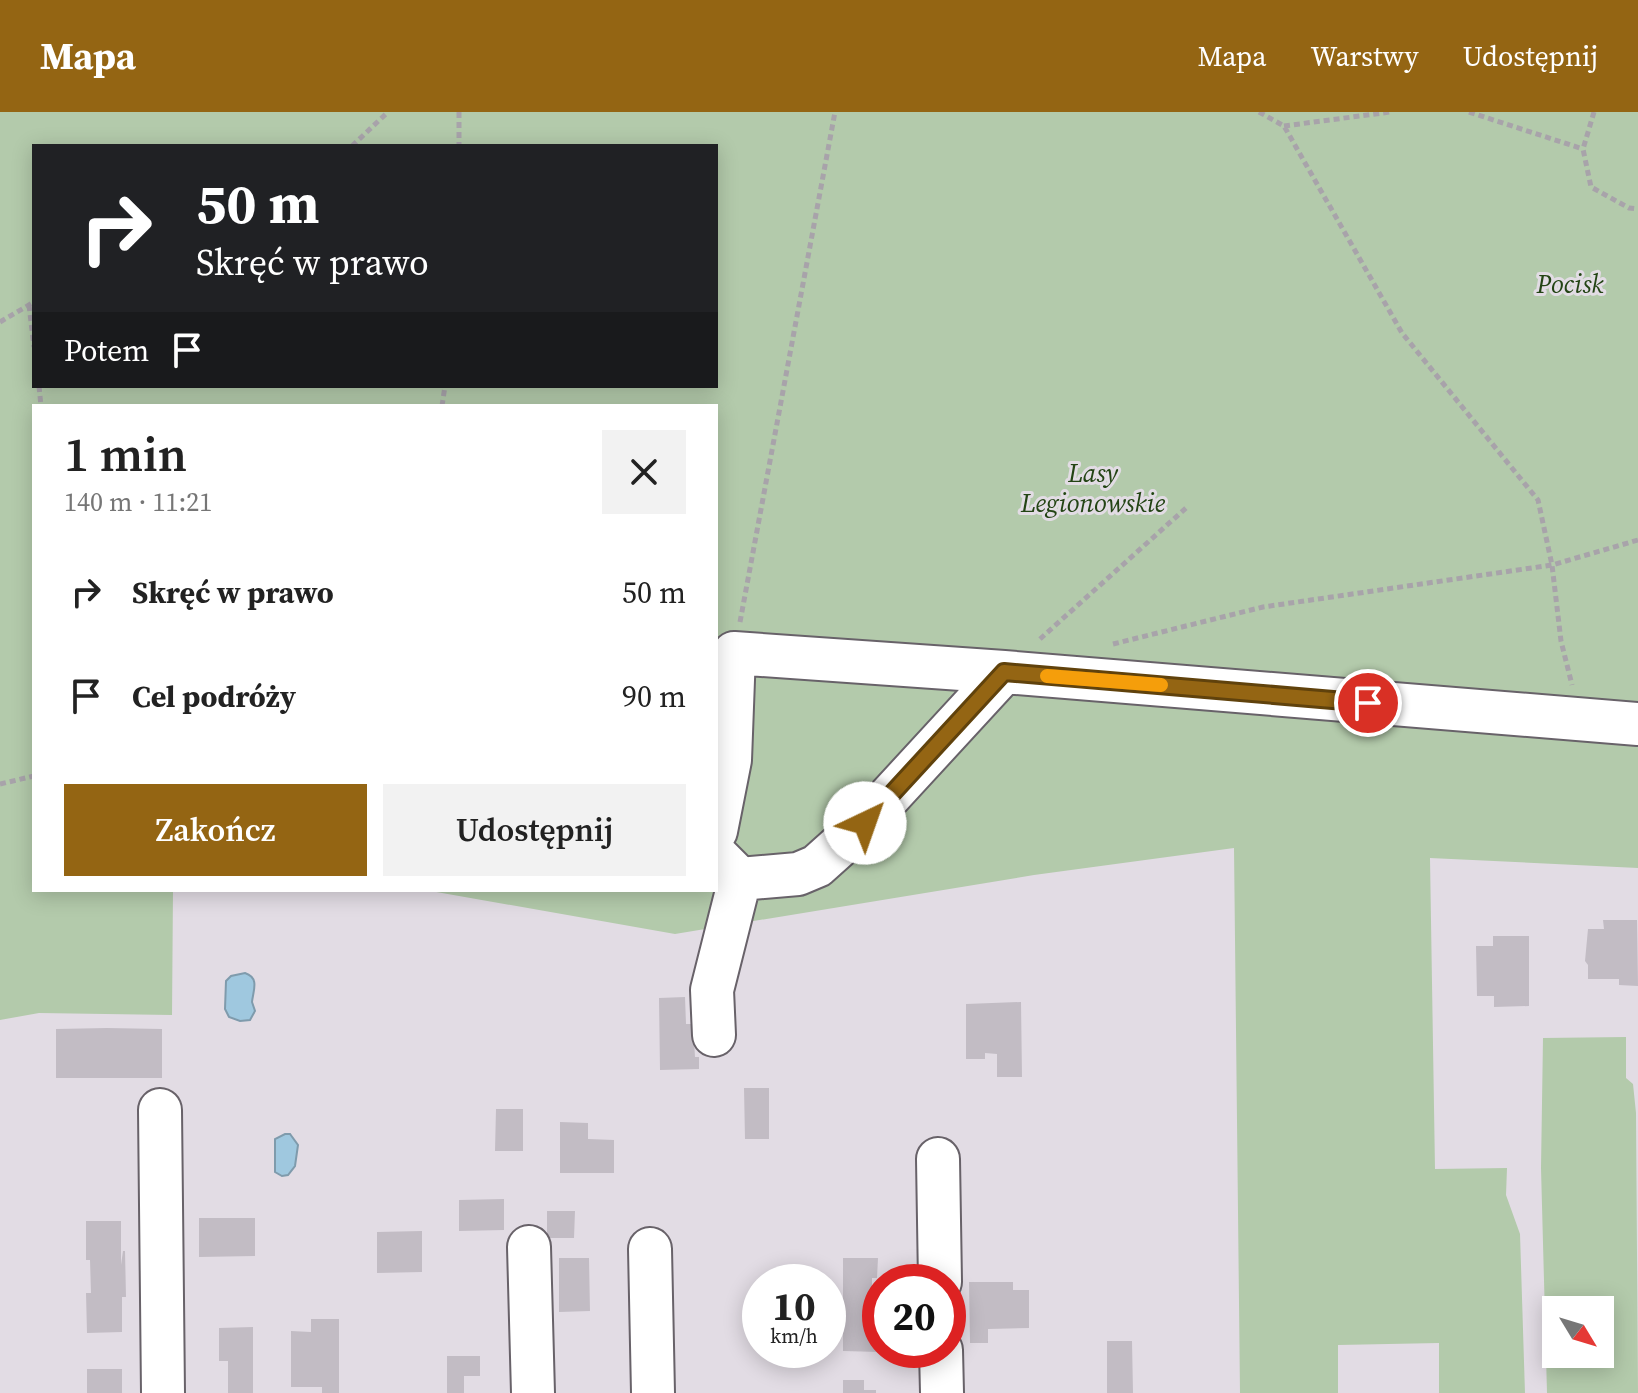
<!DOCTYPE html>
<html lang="pl">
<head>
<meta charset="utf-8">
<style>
  body { margin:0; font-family:"Source Serif 4",serif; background:#f2f2f2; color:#222; height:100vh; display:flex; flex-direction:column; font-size:30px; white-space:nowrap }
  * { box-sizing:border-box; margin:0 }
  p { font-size:26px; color:#767676 }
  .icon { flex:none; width:44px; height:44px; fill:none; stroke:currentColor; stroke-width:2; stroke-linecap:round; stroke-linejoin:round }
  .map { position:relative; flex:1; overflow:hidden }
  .sheet { position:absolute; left:32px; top:292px; width:686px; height:488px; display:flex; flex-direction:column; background:#fff; border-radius:0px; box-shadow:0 4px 20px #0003 }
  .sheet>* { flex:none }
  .banner { position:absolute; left:32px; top:32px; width:686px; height:244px; border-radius:0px; box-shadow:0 4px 20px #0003; background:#202124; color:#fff; overflow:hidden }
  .needle { width:52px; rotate:128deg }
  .fabs { position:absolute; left:1542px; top:1184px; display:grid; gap:16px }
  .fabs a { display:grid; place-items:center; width:72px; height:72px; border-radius:0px; background:#fff; box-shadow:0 4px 20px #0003; font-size:40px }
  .speed { position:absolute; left:742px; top:1152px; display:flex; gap:16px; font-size:40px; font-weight:700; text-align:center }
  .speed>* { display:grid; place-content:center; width:104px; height:104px; border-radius:50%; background:#fff; box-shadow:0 4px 20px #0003; line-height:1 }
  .speed small { font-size:20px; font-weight:400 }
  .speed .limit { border:12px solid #d22; background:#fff; color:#111 }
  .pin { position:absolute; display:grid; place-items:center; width:68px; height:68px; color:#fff; margin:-34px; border:4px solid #fff; border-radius:50%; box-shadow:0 2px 8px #0007 }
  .me { position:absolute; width:88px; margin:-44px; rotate:42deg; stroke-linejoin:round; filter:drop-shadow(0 0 6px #0008) }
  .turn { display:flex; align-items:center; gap:28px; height:168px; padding:0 32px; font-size:36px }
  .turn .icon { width:104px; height:104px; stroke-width:2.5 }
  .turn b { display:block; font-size:56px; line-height:68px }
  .then { display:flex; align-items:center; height:76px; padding:0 32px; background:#0003; gap:16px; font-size:30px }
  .round { display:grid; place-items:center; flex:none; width:84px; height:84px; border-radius:0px; background:#f2f2f2 }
  .summary { display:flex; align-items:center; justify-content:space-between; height:136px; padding:0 32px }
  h1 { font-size:48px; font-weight:600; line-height:60px }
  .cta { display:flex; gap:16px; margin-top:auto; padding:16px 32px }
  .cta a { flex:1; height:92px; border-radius:0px; background:#946513; color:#fff; font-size:32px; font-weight:600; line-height:92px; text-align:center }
  .cta a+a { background:#f2f2f2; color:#222 }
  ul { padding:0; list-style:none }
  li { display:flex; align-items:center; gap:24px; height:104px; padding:0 32px }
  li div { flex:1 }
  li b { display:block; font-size:30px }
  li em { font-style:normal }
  header { display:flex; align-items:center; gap:48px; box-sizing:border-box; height:112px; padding:0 40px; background:#946513; color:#fff }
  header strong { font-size:38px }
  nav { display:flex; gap:44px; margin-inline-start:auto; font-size:28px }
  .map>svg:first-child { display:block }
</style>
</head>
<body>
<header>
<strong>Mapa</strong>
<nav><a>Mapa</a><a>Warstwy</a><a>Udostępnij</a></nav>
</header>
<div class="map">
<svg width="1638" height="1281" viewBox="0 0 1638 1281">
  <rect width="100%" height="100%" fill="#e2dce4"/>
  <path fill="#b3caab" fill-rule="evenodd" d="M 0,0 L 1638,0 L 1638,756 L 1430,746 L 1435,1057 L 1507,1056 L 1506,1083 L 1520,1122 L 1525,1281 L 1439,1281 L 1439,1231 L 1338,1233 L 1338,1281 L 1240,1281 L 1234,736 L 1034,763 L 675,822 L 425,778 L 716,778 L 716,294 L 34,294 L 34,778 L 173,778 L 172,903 L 39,901 L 0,908 ZM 34,34 L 716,34 L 716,274 L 34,274 Z
    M 1626,925 L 1626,966 L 1633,972 L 1636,1001 L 1638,1281 L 1547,1281 L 1541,1056 L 1543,926 ZM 1556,1198 L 1600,1198 L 1600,1242 L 1556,1242 Z"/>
  <path fill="#9fc8df" stroke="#7f9bac" stroke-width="2" d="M 245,861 C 260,866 253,879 252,890 L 255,899 L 250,908 L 240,909 L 229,905 L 225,897 L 226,869 L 231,864 Z
    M 285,1022 L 290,1022 L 298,1033 L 295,1054 L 288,1063 L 282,1064 L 275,1060 L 275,1027 Z"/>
  <path fill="#c2bcc4" d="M 1603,808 L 1637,808 L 1638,874 L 1619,873 L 1619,867 L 1588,867 L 1588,853 L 1585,849 L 1588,817 L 1604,817 Z
    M 1493,824 L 1529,824 L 1529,894 L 1494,895 L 1494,884 L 1477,884 L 1476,834 L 1493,834 Z
    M 685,885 L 686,912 L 693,912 L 695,945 L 699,945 L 699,957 L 660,958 L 659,886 Z
    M 1021,890 L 1022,965 L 997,965 L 997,942 L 985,941 L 985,947 L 966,947 L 966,892 Z
    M 107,916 L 162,917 L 162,966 L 56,966 L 56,917 Z
    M 744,976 L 769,976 L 769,1027 L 745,1027 Z
    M 496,997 L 523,997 L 523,1039 L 495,1039 Z
    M 560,1010 L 588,1011 L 588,1027 L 614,1028 L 614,1061 L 560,1061 Z
    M 504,1087 L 504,1118 L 459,1119 L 459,1088 Z
    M 547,1099 L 575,1099 L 574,1126 L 547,1126 Z
    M 199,1106 L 255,1106 L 255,1144 L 199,1145 Z
    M 86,1109 L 121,1109 L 121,1153 L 123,1139 L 125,1139 L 126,1185 L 122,1185 L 122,1220 L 87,1221 L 86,1181 L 91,1181 L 90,1148 L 86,1148 Z
    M 422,1119 L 422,1160 L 377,1161 L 377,1120 Z
    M 559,1146 L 589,1146 L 590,1199 L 559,1200 Z
    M 843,1146 L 878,1146 L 877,1166 L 872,1166 L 872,1188 L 877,1188 L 877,1203 L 880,1203 L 880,1240 L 843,1239 Z
    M 775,1156 L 815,1157 L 815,1170 L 775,1170 Z
    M 969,1170 L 1013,1170 L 1013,1178 L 1029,1178 L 1029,1216 L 988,1217 L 988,1231 L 970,1231 Z
    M 311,1207 L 339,1207 L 339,1281 L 322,1281 L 322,1275 L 291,1275 L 291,1219 L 311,1220 Z
    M 253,1215 L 253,1281 L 228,1281 L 228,1249 L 219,1249 L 219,1216 Z
    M 1107,1229 L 1132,1229 L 1133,1281 L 1107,1281 Z
    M 447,1244 L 480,1244 L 480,1264 L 464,1264 L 464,1281 L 447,1281 Z
    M 87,1257 L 122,1257 L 122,1281 L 87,1281 Z
    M 843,1268 L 864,1268 L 864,1278 L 876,1278 L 876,1281 L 843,1281 Z"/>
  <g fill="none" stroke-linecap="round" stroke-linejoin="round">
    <defs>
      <path id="minor" d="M 716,719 L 730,648 L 734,541 L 1004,560 L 1638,612
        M 716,743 L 740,767 L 798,762 L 817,754 L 865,711 L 1004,560
        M 714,923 L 712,878 L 740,767
        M 160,998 L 163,1281
        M 938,1047 L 940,1170
        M 529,1135 L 533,1281
        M 650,1137 L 653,1281
        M 941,1238 L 942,1281"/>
    </defs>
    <use href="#minor" stroke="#686269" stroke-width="46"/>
    <path stroke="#a8a3aa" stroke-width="5" stroke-dasharray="6 4" stroke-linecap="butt" d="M 459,0 L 459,34
      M 1259,0 L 1284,14 L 1402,221 L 1538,388 L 1552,453 L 1561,529 L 1572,573
      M 1469,0 L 1583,37
      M 1594,0 L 1583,37 L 1591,75 L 1629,96 L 1638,97
      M 1284,14 L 1390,0
      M 352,34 L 388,0
      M 29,193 L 34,235
      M 0,210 L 34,190
      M 39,274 L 41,294
      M 442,294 L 445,274
      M 740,510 L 835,0
      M 1040,527 L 1186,396
      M 1113,532 L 1263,495 L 1552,453 L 1638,428
      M 0,672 L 34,664"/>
    <use href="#minor" stroke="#fff" stroke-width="42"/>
  </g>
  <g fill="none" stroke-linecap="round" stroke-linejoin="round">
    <defs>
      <path id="route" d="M 865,711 L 1004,560 L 1368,591"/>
    </defs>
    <use href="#route" stroke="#60420c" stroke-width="20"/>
    <use href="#route" stroke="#946513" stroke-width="14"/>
    <path stroke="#f59e0b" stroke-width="14" d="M 1047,564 L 1161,573"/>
  </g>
  <g text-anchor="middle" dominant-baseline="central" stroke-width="6" stroke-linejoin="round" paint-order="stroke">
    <g font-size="26" font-style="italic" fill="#234414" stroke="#e2dce4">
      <text x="1570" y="172">Pocisk</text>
      <text x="1093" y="361">Lasy<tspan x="1093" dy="30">Legionowskie</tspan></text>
    </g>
  </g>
</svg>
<div class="fabs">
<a><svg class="needle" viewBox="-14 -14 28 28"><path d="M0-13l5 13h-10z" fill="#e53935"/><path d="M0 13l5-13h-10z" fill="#767676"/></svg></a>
</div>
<div class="speed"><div>10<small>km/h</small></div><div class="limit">20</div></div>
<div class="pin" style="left:1368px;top:591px;background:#d93025"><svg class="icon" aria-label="arrive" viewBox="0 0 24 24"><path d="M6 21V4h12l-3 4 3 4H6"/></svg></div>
<svg class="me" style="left:865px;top:711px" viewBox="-20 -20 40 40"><circle r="19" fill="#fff"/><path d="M0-13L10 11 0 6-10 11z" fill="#946513"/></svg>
<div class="banner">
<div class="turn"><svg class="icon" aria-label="right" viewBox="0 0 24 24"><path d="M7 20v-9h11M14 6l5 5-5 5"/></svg><div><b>50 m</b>Skręć w prawo</div></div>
<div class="then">Potem<svg class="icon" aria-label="arrive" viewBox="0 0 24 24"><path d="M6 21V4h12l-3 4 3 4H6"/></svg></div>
</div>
<section class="sheet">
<div class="summary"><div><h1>1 min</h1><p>140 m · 11:21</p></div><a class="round"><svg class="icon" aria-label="close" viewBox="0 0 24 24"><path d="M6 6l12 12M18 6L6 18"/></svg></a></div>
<ul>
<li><svg class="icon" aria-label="right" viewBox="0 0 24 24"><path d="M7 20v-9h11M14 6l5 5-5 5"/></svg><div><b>Skręć w prawo</b></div><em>50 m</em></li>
<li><svg class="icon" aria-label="arrive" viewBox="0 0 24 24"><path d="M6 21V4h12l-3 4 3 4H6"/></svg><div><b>Cel podróży</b></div><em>90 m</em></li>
</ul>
<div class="cta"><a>Zakończ</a><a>Udostępnij</a></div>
</section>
</div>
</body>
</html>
